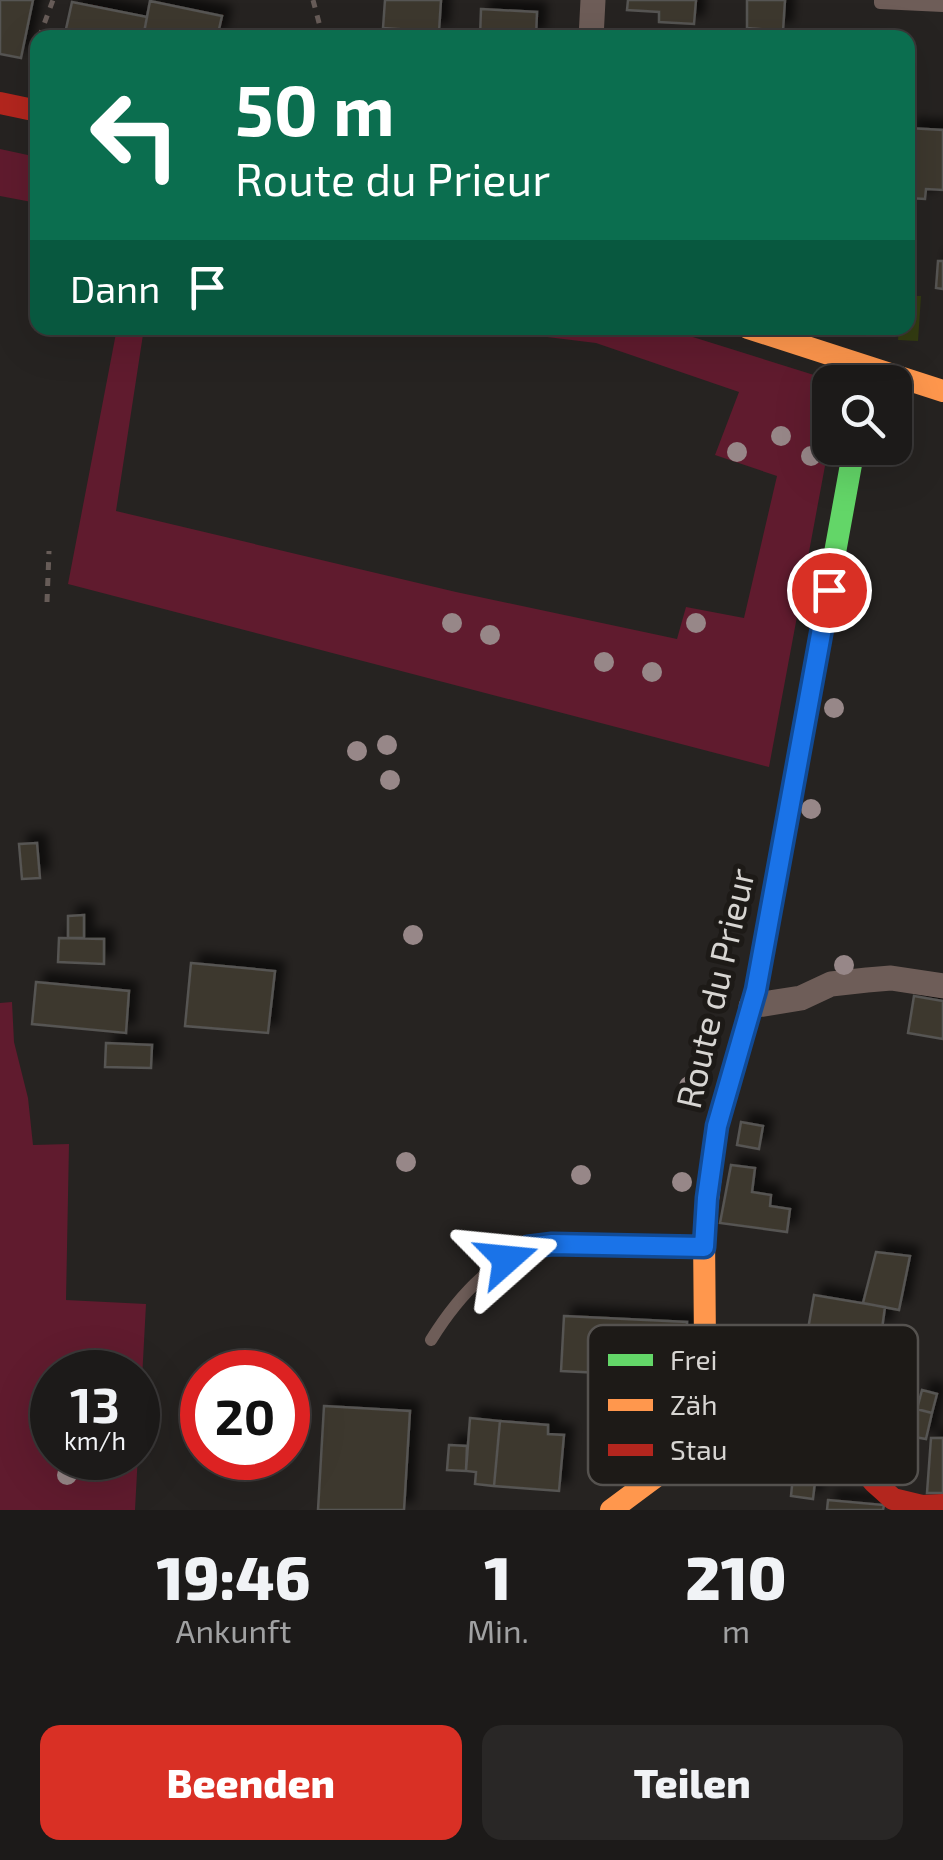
<!DOCTYPE html>
<html lang="de">
<head>
<meta charset="utf-8">
<style>
  body { margin:0; font-family:"Exo 2",sans-serif; background:#292726; color:#f1f3f6; height:100vh; display:flex; flex-direction:column; font-size:38px; white-space:nowrap }
  * { box-sizing:border-box; margin:0 }
  p { font-size:32px; color:#a0a1a2 }
  .icon { flex:none; width:55px; height:55px; fill:none; stroke:currentColor; stroke-width:2; stroke-linecap:round; stroke-linejoin:round }
  .map { position:relative; height:1510px; overflow:hidden }
  .panel { display:flex; flex-direction:column; background:#1c1a19; flex:1 }
  .panel>* { flex:none }
  .hud { position:absolute; left:30px; top:30px; width:885px; height:305px; border-radius:20px; box-shadow:0 10px 40px #0002,0 0 0 2px #3a3838; background:#0b6e4f; color:#fff; overflow:hidden }
  .tools { position:absolute; left:812px; top:365px; display:grid; gap:20px }
  .tools a { display:grid; place-items:center; width:100px; height:100px; border-radius:20px; background:#1c1a19; box-shadow:0 10px 40px #0002,0 0 0 2px #3a3838; font-size:50px }
  .speed { position:absolute; left:30px; top:1350px; display:flex; gap:20px; font-size:50px; font-weight:700; text-align:center }
  .speed>* { display:grid; place-content:center; width:130px; height:130px; border-radius:50%; background:#1c1a19; box-shadow:0 10px 40px #0002,0 0 0 2px #3a3838; line-height:1 }
  .speed small { font-size:25px; font-weight:400 }
  .speed .limit { border:15px solid #d22; background:#fff; color:#111 }
  .pin { position:absolute; display:grid; place-items:center; width:85px; height:85px; color:#fff; margin:-42px; border:5px solid #fff; border-radius:50%; box-shadow:0 2px 10px #0007 }
  .me { position:absolute; width:110px; margin:-55px; rotate:72deg; stroke-linejoin:round; filter:drop-shadow(0 0 8px #0008) }
  .turn { display:flex; align-items:center; gap:35px; height:210px; padding:0 40px; font-size:45px }
  .turn .icon { width:130px; height:130px; stroke-width:2.5 }
  .turn b { display:block; font-size:70px; line-height:85px }
  .then { display:flex; align-items:center; height:95px; padding:0 40px; background:#0003; gap:20px; font-size:38px }
  .eta { display:flex; justify-content:space-evenly; align-items:center; height:170px; text-align:center }
  .eta b { font-size:60px; font-weight:800; line-height:70px }
  .button { display:flex; gap:20px; margin-top:auto; padding:20px 40px }
  .button a { flex:1; height:115px; border-radius:20px; background:#d93025; color:#fff; font-size:40px; font-weight:800; line-height:115px; text-align:center }
  .button a+a { background:#292726; color:#f1f3f6 }
  .map>svg:first-child { display:block }
</style>
</head>
<body>
<div class="map">
<svg width="943" height="1510" viewBox="0 0 943 1510">
  <defs>
    <filter id="shadow"><feDropShadow dx="9" dy="-9" stdDeviation="5" flood-color="#0009"/></filter>
  </defs>
  <rect width="100%" height="100%" fill="#262321"/>
  <path fill="#601b2e" fill-rule="evenodd" d="M 0,149 L 37,157 L 37,203 L 0,196 Z
    M 117,328 L 144,328 L 116,511 L 456,592 L 677,639 L 686,607 L 744,618 L 777,476 L 715,455 L 739,392 L 596,343 L 547,337 L 518,328 L 664,328 L 830,380 L 830,439 L 769,767 L 68,584 Z
    M 12,1002 L 14,1042 L 28,1098 L 33,1145 L 69,1144 L 66,1300 L 146,1304 L 135,1510 L 0,1510 L 0,1003 ZM 52,1372 L 138,1372 L 138,1458 L 52,1458 Z"/>
  <path fill="#333c11" d="M 911,290 L 915,291 L 917,296 L 921,296 L 918,341 L 898,340 L 899,328 L 908,328 L 908,291 Z"/>
  <path fill="#3e392f" stroke="#565452" stroke-width="2.5" filter="url(#shadow)" d="M 0,0 L 33,0 L 21,58 L 0,54 Z
    M 385,0 L 441,0 L 439,32 L 383,28 Z
    M 628,0 L 696,0 L 694,24 L 659,22 L 659,12 L 627,10 Z
    M 747,0 L 785,0 L 783,31 L 747,28 Z
    M 150,1 L 222,16 L 217,38 L 143,38 Z
    M 72,2 L 147,17 L 143,38 L 64,38 Z
    M 481,9 L 537,12 L 536,38 L 480,38 Z
    M 908,128 L 943,130 L 943,190 L 926,189 L 925,199 L 908,198 Z
    M 938,261 L 943,261 L 943,289 L 936,288 Z
    M 844,328 L 871,328 L 871,335 L 844,333 Z
    M 37,843 L 40,878 L 22,879 L 19,844 Z
    M 84,915 L 84,938 L 68,938 L 68,916 Z
    M 59,938 L 104,939 L 104,964 L 58,962 Z
    M 191,963 L 275,971 L 268,1033 L 185,1026 Z
    M 36,982 L 129,991 L 126,1033 L 32,1024 Z
    M 914,996 L 943,1001 L 943,1039 L 908,1033 Z
    M 106,1043 L 152,1045 L 151,1068 L 105,1067 Z
    M 741,1122 L 763,1126 L 759,1149 L 737,1145 Z
    M 731,1165 L 755,1168 L 752,1192 L 771,1195 L 770,1206 L 790,1209 L 787,1232 L 720,1223 Z
    M 876,1252 L 910,1256 L 899,1310 L 863,1303 Z
    M 814,1295 L 885,1307 L 882,1329 L 866,1326 L 854,1406 L 796,1398 Z
    M 564,1316 L 687,1322 L 685,1377 L 561,1371 Z
    M 922,1390 L 937,1394 L 932,1413 L 917,1409 Z
    M 897,1404 L 932,1413 L 926,1439 L 891,1433 Z
    M 324,1406 L 410,1411 L 404,1510 L 318,1510 Z
    M 470,1418 L 500,1421 L 494,1486 L 475,1484 L 476,1472 L 466,1471 Z
    M 500,1421 L 548,1425 L 548,1434 L 564,1435 L 559,1491 L 494,1486 Z
    M 797,1435 L 820,1438 L 813,1499 L 791,1496 Z
    M 931,1438 L 943,1438 L 943,1493 L 927,1493 Z
    M 449,1445 L 467,1446 L 466,1471 L 447,1470 Z
    M 828,1500 L 884,1505 L 883,1510 L 827,1510 Z"/>
  <g fill="none" stroke-linecap="round" stroke-linejoin="round">
    <path stroke="#675c58" stroke-width="5" stroke-dasharray="8 8" stroke-linecap="butt" d="M 313,0 L 323,38
      M 39,38 L 53,0
      M 31,78 L 38,46
      M 47,602 L 49,551"/>
    <path stroke="#6e5d58" stroke-width="12" d="M 880,0 L 880,3 L 943,6
      M 431,1340 C 457,1298 499,1248 552,1244 L 701,1247"/>
    <path stroke="#6e5d58" stroke-width="25" d="M 591,38 L 593,0
      M 751,1006 L 801,998 L 831,984 L 867,980 L 891,978 L 943,986"/>
    <path stroke="#63d668" stroke-width="22" d="M 765,938 L 854,448"/>
    <path stroke="#ff974d" stroke-width="22" d="M 748,328 L 943,391
      M 611,1510 L 681,1458 L 688,1449 L 692,1437 L 702,1381 L 705,1344 L 704,1233 L 717,1125 L 756,990 L 765,938"/>
    <path stroke="#b3261e" stroke-width="22" d="M 0,103 L 38,111
      M 698,1406 L 818,1423 L 836,1436 L 874,1482 L 893,1499 L 922,1506 L 943,1505"/>
  </g>
  <g fill="#978788">
    <circle cx="781" cy="436" r="10"/>
    <circle cx="737" cy="452" r="10"/>
    <circle cx="811" cy="456" r="10"/>
    <circle cx="452" cy="623" r="10"/>
    <circle cx="696" cy="623" r="10"/>
    <circle cx="490" cy="635" r="10"/>
    <circle cx="604" cy="662" r="10"/>
    <circle cx="652" cy="672" r="10"/>
    <circle cx="834" cy="708" r="10"/>
    <circle cx="387" cy="745" r="10"/>
    <circle cx="357" cy="751" r="10"/>
    <circle cx="390" cy="780" r="10"/>
    <circle cx="811" cy="809" r="10"/>
    <circle cx="413" cy="935" r="10"/>
    <circle cx="844" cy="965" r="10"/>
    <circle cx="689" cy="1086" r="10"/>
    <circle cx="406" cy="1162" r="10"/>
    <circle cx="581" cy="1175" r="10"/>
    <circle cx="682" cy="1182" r="10"/>
    <circle cx="67" cy="1475" r="10"/>
  </g>
  <g fill="none" stroke-linecap="round" stroke-linejoin="round">
    <defs>
      <path id="route" d="M 507,1259 L 528,1247 L 552,1244 L 704,1247 L 707,1198 L 717,1126 L 756,990 L 829,590"/>
    </defs>
    <use href="#route" stroke="#114b97" stroke-width="25"/>
    <use href="#route" stroke="#1a73e8" stroke-width="18"/>
  </g>
  <g text-anchor="middle" dominant-baseline="central" stroke-width="10" stroke-linejoin="round" paint-order="stroke">
    <g font-size="35" fill="#d7d5d2" stroke="#1d1a17">
      <text transform="translate(714 988) rotate(-77)">Route du Prieur</text>
    </g>
  </g>
  <rect x="588" y="1325" width="330" height="160" rx="15" fill="#1d1a17" stroke="#55524f" stroke-width="2.5"/>
  <rect x="608" y="1354" width="45" height="12" fill="#63d668"/>
  <rect x="608" y="1399" width="45" height="12" fill="#ff974d"/>
  <rect x="608" y="1444" width="45" height="12" fill="#b3261e"/>
  <g font-size="28" fill="#d7d5d2">
    <text x="670" y="1370">Frei</text>
    <text x="670" y="1415">Zäh</text>
    <text x="670" y="1460">Stau</text>
  </g>
</svg>
<div class="tools">
<a><svg class="icon" aria-label="search" viewBox="0 0 24 24"><circle cx="10" cy="10" r="6"/><path d="M15 15l6 6"/></svg></a>
</div>
<div class="speed"><div>13<small>km/h</small></div><div class="limit">20</div></div>
<div class="pin" style="left:829px;top:590px;background:#d93025"><svg class="icon" aria-label="arrive" viewBox="0 0 24 24"><path d="M6 21V4h12l-3 4 3 4H6"/></svg></div>
<svg class="me" style="left:507px;top:1259px" viewBox="-20 -20 40 40"><path d="M0-17L14 15 0 8-14 15z" fill="#1a73e8" stroke="#fff" stroke-width="4"/></svg>
<div class="hud">
<div class="turn"><svg class="icon" aria-label="left" viewBox="0 0 24 24"><path d="M17 20v-9H6M10 6l-5 5 5 5"/></svg><div><b>50 m</b>Route du Prieur</div></div>
<div class="then">Dann<svg class="icon" aria-label="arrive" viewBox="0 0 24 24"><path d="M6 21V4h12l-3 4 3 4H6"/></svg></div>
</div>
</div>
<section class="panel">
<div class="eta">
<div><b>19:46</b><p>Ankunft</p></div>
<div><b>1</b><p>Min.</p></div>
<div><b>210</b><p>m</p></div>
</div>
<div class="button"><a>Beenden</a><a>Teilen</a></div>
</section>
</body>
</html>
